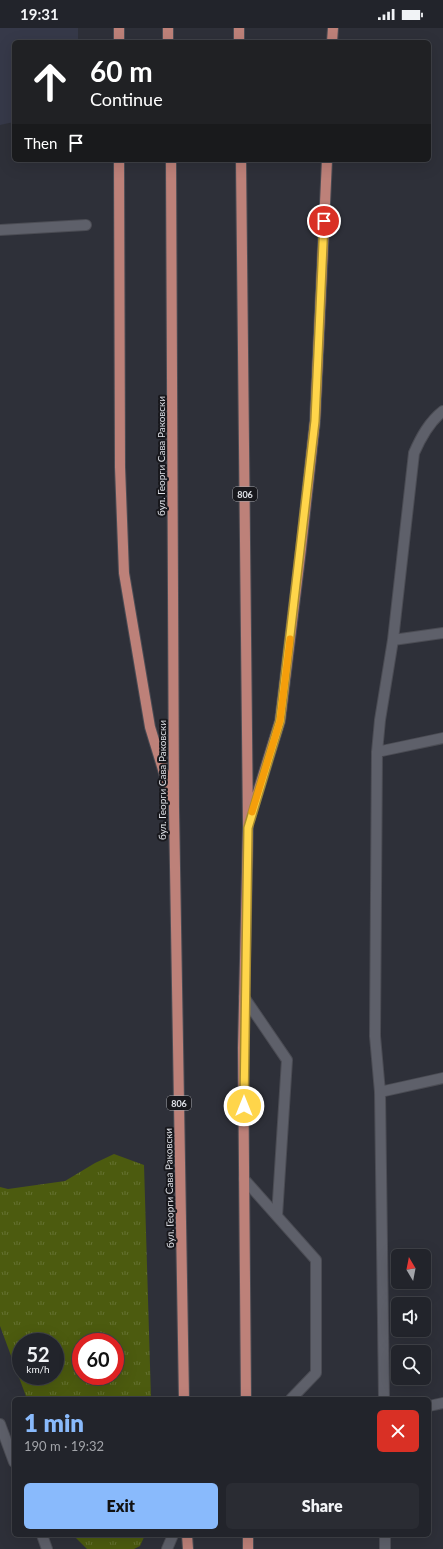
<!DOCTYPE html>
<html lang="en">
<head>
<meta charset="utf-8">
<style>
  body { margin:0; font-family:Lato,sans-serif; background:#2a2c33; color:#f1f3f6; height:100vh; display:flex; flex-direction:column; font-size:15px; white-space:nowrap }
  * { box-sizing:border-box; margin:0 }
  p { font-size:13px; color:#a2a4a9 }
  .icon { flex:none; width:22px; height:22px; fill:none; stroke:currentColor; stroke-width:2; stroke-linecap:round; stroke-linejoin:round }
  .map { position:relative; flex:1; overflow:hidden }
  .drawer { position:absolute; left:12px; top:1369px; width:419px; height:140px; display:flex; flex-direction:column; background:#22242b; border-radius:6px; box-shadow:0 4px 16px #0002,0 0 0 1px #3f4147 }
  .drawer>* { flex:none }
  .top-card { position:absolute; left:12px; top:12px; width:419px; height:122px; border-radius:6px; box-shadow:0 4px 16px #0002,0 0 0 1px #3f4147; background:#202124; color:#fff; overflow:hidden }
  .needle { width:26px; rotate:350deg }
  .buttons { position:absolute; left:391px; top:1221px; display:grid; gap:8px }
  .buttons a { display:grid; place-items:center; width:40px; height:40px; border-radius:6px; background:#22242b; box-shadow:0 4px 16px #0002,0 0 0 1px #3f4147; font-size:20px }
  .speed { position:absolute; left:12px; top:1305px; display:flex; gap:8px; font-size:20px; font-weight:700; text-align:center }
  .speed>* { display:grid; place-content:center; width:52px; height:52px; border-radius:50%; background:#22242b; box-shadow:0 4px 16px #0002,0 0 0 1px #3f4147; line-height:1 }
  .speed small { font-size:10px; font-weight:400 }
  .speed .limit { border:6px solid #d22; background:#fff; color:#111 }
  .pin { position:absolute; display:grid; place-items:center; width:34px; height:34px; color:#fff; margin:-17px; border:2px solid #fff; border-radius:50%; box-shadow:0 1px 4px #0007 }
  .me { position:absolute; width:44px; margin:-22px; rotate:0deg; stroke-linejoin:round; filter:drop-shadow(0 0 3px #0008) }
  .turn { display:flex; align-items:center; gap:14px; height:84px; padding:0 12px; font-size:18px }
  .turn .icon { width:52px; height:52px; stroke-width:2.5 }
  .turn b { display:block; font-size:28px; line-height:34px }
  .then { display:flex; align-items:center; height:38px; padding:0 12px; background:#0003; gap:8px; font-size:15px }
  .round { display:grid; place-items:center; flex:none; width:42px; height:42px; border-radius:6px; background:#2a2c33 }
  .overview { display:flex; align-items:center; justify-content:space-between; height:68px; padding:0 12px }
  h1 { font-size:24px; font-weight:800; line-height:30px; color:#89bafc }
  .button { display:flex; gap:8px; margin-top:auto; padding:8px 12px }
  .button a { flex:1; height:46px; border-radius:6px; background:#89bafc; color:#111; font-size:16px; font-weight:800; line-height:46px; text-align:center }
  .button a+a { background:#2a2c33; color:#f1f3f6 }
  .status { display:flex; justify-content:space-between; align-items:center; height:28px; padding:0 20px; background:#22242b; direction:ltr }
  .status svg { height:11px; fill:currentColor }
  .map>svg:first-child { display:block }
</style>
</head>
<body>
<div class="status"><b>19:31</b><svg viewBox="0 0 49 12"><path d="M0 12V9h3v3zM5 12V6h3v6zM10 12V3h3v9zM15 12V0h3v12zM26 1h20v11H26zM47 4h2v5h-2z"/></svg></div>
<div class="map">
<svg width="443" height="1521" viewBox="0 0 443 1521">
  <defs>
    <pattern id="grass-tufts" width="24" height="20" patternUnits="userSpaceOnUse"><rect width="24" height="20" fill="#4c5b0f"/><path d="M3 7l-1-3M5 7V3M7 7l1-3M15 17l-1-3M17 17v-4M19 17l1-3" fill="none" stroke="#657232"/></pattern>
  </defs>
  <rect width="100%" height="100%" fill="#2e3039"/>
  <path fill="#363949" d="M 0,0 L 78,0 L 78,14 L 14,14 L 14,94 L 0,97 Z"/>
  <path fill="url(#grass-tufts)" fill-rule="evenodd" d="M 114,1126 L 144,1137 L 151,1371 L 27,1371 L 0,1298 L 0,1159 L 8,1161 L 65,1153 L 95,1135 ZM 21,1314 L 55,1314 L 55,1348 L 21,1348 ZM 81,1314 L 115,1314 L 115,1348 L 81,1348 Z
    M 73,1507 L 145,1507 L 140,1518 L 134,1521 L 87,1521 Z"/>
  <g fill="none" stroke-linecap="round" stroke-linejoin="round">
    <defs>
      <path id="service" d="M 0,202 L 86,197
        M 244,969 L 287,1032 L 277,1188
        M 244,1151 L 316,1232 L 316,1345 L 291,1371"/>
      <path id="minor" d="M 393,612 L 443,605
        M 377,724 L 443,710
        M 380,1064 L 443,1050
        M 384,1371 L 380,1064 L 375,1008 L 377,724 L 380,692 L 393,612 L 414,425 C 421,409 429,394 443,383
        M 429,1378 L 443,1375
        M 0,1396 L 14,1434
        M 42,1507 L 47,1521
        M 385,1507 L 385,1521
        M 167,1521 L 173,1507"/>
      <path id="primary" d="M 119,0 L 119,14
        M 168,0 L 168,14
        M 239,0 L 239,14
        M 332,14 L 333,0
        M 119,132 L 120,439 L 124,545 L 150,699 L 171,768
        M 171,132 L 174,780 L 184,1371
        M 241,132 L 248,799 L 243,1020 L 246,1371
        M 250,790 L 280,693 L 301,521 L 315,393 L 327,132
        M 187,1507 L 188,1521
        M 248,1507 L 248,1521"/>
    </defs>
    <use href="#service" stroke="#4b4c54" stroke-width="12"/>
    <use href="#minor" stroke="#4b4c54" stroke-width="12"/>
    <use href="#primary" stroke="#4b4c54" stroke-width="12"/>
    <use href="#service" stroke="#5e606a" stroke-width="10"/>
    <use href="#minor" stroke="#5e606a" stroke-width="10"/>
    <use href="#primary" stroke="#bd8179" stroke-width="10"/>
  </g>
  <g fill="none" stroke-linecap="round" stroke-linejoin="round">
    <defs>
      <path id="route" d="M 244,1078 L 248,800 L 280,693 L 315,393 L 324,193"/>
    </defs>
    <use href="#route" stroke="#a68a30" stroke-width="10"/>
    <use href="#route" stroke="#ffd54a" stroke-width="7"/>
    <path stroke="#f59e0b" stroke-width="7" d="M 252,784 L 280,693 L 290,611"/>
  </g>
  <g text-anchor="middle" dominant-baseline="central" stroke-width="4" stroke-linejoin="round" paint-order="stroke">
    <g fill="#18181d" stroke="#a3a4aa" stroke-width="1">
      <rect x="233" y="459" width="24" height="14" rx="3"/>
      <rect x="167" y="1068" width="24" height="14" rx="3"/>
    </g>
    <g font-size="9" font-weight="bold" fill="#dee0e6">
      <text x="245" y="466">806</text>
      <text x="179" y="1075">806</text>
    </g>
    <g font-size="10" fill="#dee0e6" stroke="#18181d">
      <text transform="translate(161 428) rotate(-90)">бул. Георги Сава Раковски</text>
      <text transform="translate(162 752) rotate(-90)">бул. Георги Сава Раковски</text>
      <text transform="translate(169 1160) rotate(-91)">бул. Георги Сава Раковски</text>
    </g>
  </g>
</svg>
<div class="buttons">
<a><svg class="needle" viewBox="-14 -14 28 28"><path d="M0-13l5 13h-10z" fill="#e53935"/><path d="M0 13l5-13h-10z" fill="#a2a4a9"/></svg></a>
<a><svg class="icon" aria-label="sound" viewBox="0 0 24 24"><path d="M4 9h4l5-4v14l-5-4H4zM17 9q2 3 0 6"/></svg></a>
<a><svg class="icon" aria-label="search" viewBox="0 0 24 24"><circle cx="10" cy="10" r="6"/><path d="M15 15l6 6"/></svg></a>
</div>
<div class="speed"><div>52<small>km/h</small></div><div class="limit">60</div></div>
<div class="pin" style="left:324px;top:193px;background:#d93025"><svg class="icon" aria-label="arrive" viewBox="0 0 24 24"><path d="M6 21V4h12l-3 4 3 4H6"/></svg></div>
<svg class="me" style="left:244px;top:1078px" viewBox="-20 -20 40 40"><circle r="17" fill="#ffd54a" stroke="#fff" stroke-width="3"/><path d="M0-11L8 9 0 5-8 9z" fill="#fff"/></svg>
<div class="top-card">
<div class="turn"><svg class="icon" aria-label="ahead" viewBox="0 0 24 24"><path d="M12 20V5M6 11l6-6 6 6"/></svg><div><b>60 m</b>Continue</div></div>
<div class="then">Then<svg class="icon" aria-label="arrive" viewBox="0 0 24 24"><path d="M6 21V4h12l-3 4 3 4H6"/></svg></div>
</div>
<section class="drawer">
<div class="overview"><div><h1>1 min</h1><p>190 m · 19:32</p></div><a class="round" style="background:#d93025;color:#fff"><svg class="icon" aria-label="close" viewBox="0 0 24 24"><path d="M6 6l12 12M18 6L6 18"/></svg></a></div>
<div class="button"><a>Exit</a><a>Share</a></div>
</section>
</div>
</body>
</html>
